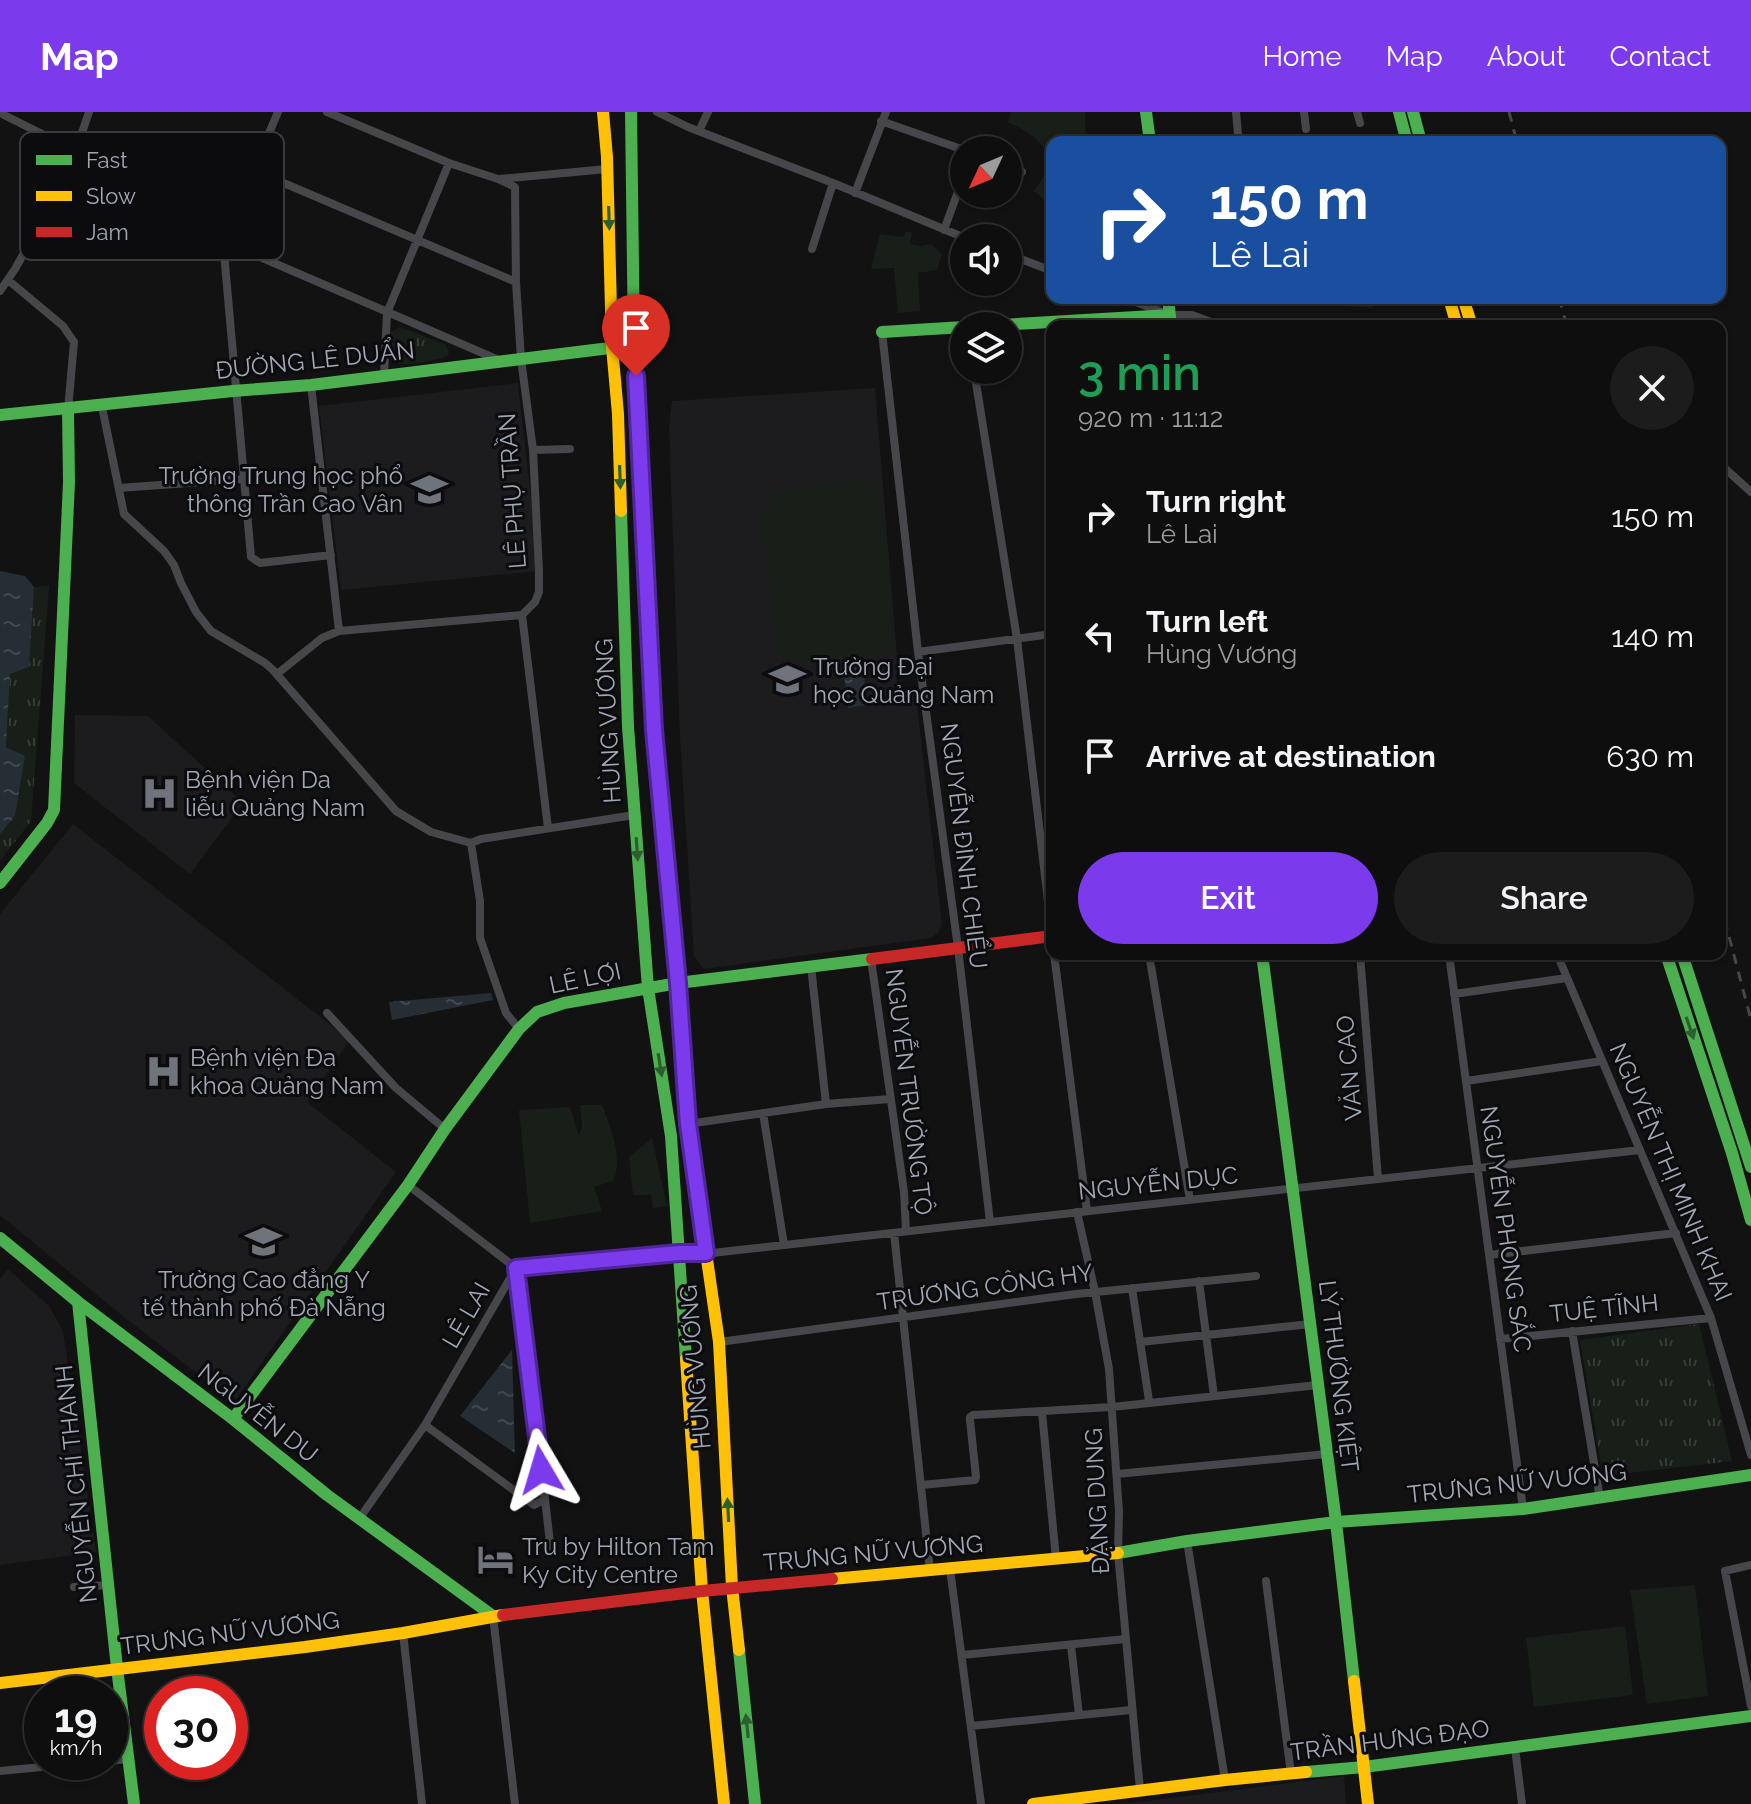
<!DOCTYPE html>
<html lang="en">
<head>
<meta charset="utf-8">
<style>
  body { margin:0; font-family:Raleway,sans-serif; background:#1c1c1c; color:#f1f3f6; height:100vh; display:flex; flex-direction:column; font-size:30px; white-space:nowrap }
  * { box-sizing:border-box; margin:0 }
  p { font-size:26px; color:#9b9c9e }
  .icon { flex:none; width:44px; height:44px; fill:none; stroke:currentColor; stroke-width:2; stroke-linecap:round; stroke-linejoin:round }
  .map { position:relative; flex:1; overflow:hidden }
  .sheet { position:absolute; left:1046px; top:208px; width:680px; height:640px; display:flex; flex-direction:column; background:#0e0e0e; border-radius:16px; box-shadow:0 2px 6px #0004,0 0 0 2px #2e2e2e }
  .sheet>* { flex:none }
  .hud { position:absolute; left:1046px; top:24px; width:680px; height:168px; border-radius:16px; box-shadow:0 2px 6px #0004,0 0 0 2px #2e2e2e; background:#1a4fa0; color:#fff; overflow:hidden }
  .needle { width:52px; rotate:226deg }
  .fabs { position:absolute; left:950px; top:24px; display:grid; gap:16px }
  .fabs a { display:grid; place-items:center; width:72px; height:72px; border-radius:50%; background:#0e0e0e; box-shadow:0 2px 6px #0004,0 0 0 2px #2e2e2e; font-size:40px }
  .speed { position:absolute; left:24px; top:1564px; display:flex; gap:16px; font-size:40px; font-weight:700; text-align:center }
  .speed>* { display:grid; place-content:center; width:104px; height:104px; border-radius:50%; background:#0e0e0e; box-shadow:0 2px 6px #0004,0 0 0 2px #2e2e2e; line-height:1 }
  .speed small { font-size:20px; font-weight:400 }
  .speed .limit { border:12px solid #d22; background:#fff; color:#111 }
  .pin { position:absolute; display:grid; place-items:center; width:68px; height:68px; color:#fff; margin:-82px -34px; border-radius:50% 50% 50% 0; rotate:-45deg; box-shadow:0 0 8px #0007 }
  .pin .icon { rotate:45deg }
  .me { position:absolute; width:88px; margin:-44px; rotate:353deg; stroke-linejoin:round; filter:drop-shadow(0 0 6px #0008) }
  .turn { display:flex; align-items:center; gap:28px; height:168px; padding:0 32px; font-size:36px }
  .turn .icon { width:104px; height:104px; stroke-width:2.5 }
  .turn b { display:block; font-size:56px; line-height:68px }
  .round { display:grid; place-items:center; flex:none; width:84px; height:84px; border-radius:42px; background:#1c1c1c }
  .headline { display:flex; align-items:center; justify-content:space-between; height:136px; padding:0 32px }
  h1 { font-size:48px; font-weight:600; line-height:60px; color:#1e9e55 }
  .primary-button { display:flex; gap:16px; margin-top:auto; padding:16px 32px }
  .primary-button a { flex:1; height:92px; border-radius:48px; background:#7c3aed; color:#fff; font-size:32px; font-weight:600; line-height:92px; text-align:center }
  .primary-button a+a { background:#1c1c1c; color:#f1f3f6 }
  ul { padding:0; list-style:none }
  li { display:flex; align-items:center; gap:24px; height:120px; padding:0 32px }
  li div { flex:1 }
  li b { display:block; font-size:30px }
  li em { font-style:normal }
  header { display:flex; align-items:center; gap:48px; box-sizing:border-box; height:112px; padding:0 40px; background:#7c3aed; color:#fff }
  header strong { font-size:38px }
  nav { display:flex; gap:44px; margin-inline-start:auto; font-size:28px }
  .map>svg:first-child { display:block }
</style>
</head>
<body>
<header>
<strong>Map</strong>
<nav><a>Home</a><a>Map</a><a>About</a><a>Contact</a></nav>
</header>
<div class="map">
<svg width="1751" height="1692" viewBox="0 0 1751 1692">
  <defs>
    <pattern id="park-tufts" width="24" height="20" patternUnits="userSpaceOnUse" patternTransform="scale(2)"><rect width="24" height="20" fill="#181f18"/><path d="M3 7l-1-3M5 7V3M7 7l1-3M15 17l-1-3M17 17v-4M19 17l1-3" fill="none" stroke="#363d37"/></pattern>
    <pattern id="water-ripples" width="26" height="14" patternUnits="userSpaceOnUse" patternTransform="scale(2)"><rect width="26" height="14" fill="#242e34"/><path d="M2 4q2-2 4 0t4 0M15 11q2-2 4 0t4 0" fill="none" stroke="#41494f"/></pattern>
  </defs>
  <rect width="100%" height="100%" fill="#121212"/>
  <path fill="#1c1c1e" d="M 1228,186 L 1374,186 L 1373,196 Z
    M 518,271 L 539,459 L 341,478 L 319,294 Z
    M 875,276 L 898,557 L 896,566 L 897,570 L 903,576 L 907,577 L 915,575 L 942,812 L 938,821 L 931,826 L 704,857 L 694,844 L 680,625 L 669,314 L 672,289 Z
    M 75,603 L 148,604 L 243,691 L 190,762 L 74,671 Z
    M 73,712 L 350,928 L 307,990 L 396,1060 L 237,1286 L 225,1283 L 119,1201 L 0,1103 L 0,802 Z
    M 8,1157 L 49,1194 L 63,1219 L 96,1440 L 0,1453 L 0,1167 Z
    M 1344,1664 L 1346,1692 L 1119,1692 L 1139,1690 Z"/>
  <path fill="#181f18" d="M 1011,0 L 1085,0 L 1086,30 L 1052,30 L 1052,48 C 1039,27 1030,20 1008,10 Z
    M 1052,52 L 1052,91 L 1047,91 L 1034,79 Z
    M 906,119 L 912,121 L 910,132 L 921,134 L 931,132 L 942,142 L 937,158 L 918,161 L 920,199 L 898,201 L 894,156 L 871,157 L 880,122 L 903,125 Z
    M 877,365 L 889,461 L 894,540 C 857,547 822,551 784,547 L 777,535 L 762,409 L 773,382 L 792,375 Z
    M 580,993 L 602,993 C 610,1013 624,1048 613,1069 L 594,1075 L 602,1099 L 530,1111 L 519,998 L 570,995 L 579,1024 L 582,1015 Z
    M 652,1026 L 667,1094 L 653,1096 L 651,1083 L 633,1083 L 629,1045 Z
    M 1695,1473 L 1708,1584 L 1647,1592 L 1630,1478 Z
    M 1625,1514 L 1633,1583 L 1534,1595 L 1526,1526 Z"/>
  <path fill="url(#park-tufts)" d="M 400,215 L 446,233 L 449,242 C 442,248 412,253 402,252 C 397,251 394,247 391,244 L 390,221 Z
    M 49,474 L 31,709 L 0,749 L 0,722 L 15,704 L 6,635 L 10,561 L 29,555 L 34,475 Z
    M 1699,1212 L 1732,1349 L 1603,1364 L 1580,1228 Z"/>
  <path fill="url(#water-ripples)" d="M 0,459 L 25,464 L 34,475 L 29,555 L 10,562 L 6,635 L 25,644 L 15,704 L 0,722 Z
    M 863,550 L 866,593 L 848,596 L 843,552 Z
    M 491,881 L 493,888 L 392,908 L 389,890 Z
    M 512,1238 L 515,1341 L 460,1304 Z"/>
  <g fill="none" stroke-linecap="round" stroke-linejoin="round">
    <path stroke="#46474b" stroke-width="8" d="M 278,0 L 223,129 L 251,445 L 260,451 L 331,443
      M 327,0 L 449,51 L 498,67 L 515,75 L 516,170
      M 657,0 L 688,15 L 833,71 L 965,126
      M 1236,0 L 1238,22
      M 1304,0 L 1306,17
      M 1357,0 L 1360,11
      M 0,1 L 76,39
      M 881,9 L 964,38
      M 699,19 L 708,0
      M 1008,54 L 1022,60
      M 253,58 L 516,170 L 521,247 L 533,338 L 539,459 L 539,480 L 535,490 L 522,503
      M 67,65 L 223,129 L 501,249
      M 499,67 L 607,57
      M 855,81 L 886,0
      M 944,118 L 964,63
      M 812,137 L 833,71
      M 1008,142 L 1052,159
      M 8,168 L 63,214 L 74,230 L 68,298
      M 0,179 L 15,157 L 67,65 L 89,0
      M 1125,186 L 1170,203 L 1192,203 L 1222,214
      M 882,220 L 918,540 L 958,836 L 990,1110
      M 974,258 L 1017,527 L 1052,823
      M 384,264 L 387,201 L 449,51
      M 311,273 L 339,519
      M 102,295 L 124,402 L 164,439 L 174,453 L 181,471 L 196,500 L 211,519 L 265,551 L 273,558 L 396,699 L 431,720 L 471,731
      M 533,338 L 570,337
      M 1720,352 L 1751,380
      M 119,376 L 243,367
      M 522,503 L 548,716
      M 918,540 L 1052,522
      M 277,562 L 322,526 L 339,519 L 522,503
      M 471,731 L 480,789 L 480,826 L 506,901 L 519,917
      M 471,731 L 481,727 L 634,703
      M 1054,842 L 1087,1099
      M 1149,842 L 1190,1088
      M 1360,842 L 1378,1067
      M 1449,842 L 1523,1397
      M 1557,842 L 1711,1206 L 1751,1343
      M 871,847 L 904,1080 L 906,1119
      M 811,854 L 826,992
      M 1454,882 L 1567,866
      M 327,901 L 396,976 L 445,1017
      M 1466,969 L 1602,949
      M 763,1001 L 784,1133
      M 688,1012 L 826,992 L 890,987
      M 408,1073 L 516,1156 L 545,1387 L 534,1393 L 425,1313
      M 1077,1100 L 1095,1180 L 1109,1257 L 1119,1400 L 1118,1441 L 1140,1678
      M 894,1121 L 930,1459
      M 1489,1143 L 1676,1121
      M 1199,1169 L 1214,1284
      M 1132,1176 L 1149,1289
      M 1572,1219 L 1600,1387
      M 1500,1227 L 1711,1206
      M 719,1230 L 1076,1182 L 1256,1164
      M 1140,1230 L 1311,1212
      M 1042,1300 L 1056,1447
      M 1117,1362 L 1327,1342
      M 921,1373 L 975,1368 L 976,1365 L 970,1308 L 970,1305 L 973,1303 L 1112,1295 L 1318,1273
      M 545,1387 L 551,1440
      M 359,1407 L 425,1313 L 516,1156 L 679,1141 L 712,1141 L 1640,1038
      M 1187,1429 L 1225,1668
      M 1751,1453 L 1725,1459 L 1751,1594
      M 950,1457 L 981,1692
      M 1266,1469 L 1291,1662
      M 74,1475 L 109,1473
      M 493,1504 L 515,1692
      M 403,1521 L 422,1692
      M 1071,1533 L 1079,1603
      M 962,1543 L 1126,1527
      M 971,1614 L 1131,1598
      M 1515,1636 L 1522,1692
      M 110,1649 L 128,1647
      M 0,1659 L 94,1650"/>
    <path stroke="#4caf50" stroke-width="12" d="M 631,0 L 634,233 L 642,357 L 654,618 L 678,871 L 688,1012 L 702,1113
      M 1146,0 L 1150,30
      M 1399,0 L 1407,30
      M 1413,0 L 1421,30
      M 1168,186 L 1171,214
      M 984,214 L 1170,203
      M 882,220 L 964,215
      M 0,303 L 233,279 L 311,273 L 634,233
      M 621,399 L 628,615 L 648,876 L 671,1024 L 686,1247
      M 0,771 L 47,711 L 54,698 L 69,370 L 68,298
      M 1262,842 L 1336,1410 L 1354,1569
      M 1666,842 L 1732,1041 L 1751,1108
      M 1682,842 L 1751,1055
      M 0,1126 L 78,1190 L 233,1307 L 327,1383 L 493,1504
      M 78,1190 L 117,1556 L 134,1692
      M 233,1307 L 408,1073 L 445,1017 L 519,917 L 537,900 L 564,891 L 678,871 L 872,847
      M 1118,1441 L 1187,1429 L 1336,1410 L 1523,1397 L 1751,1363
      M 739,1538 L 755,1692
      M 1306,1660 L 1364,1655 L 1751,1604"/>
    <path stroke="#ffc107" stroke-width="12" d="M 603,0 L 607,45 L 612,235 L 618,302 L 621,399
      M 1449,186 L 1457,214
      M 1463,186 L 1472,214
      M 702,1113 L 719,1230 L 732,1475 L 739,1538
      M 686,1247 L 702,1479 L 724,1692
      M 832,1467 L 1118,1441
      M 1354,1569 L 1368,1692
      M 0,1571 L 305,1535 L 403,1521 L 503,1503
      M 1033,1692 L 1225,1668 L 1306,1660"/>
    <path stroke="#c62828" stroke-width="12" d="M 872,847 L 1052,824
      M 503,1503 L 702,1479 L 832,1467"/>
    <path stroke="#45474a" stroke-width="3" stroke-dasharray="10 8" stroke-linecap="butt" d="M 1509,0 L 1517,30
      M 1559,186 L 1567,214
      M 1720,790 L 1751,908"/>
  </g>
  <defs><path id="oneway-solid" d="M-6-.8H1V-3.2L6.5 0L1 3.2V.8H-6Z" transform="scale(2)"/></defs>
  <g fill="#2c5e2f">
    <use href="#oneway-solid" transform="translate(609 106) rotate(88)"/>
    <use href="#oneway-solid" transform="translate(620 365) rotate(88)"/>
    <use href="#oneway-solid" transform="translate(637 737) rotate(86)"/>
    <use href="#oneway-solid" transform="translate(1690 916) rotate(71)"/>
    <use href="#oneway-solid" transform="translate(660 953) rotate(81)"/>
    <use href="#oneway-solid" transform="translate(728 1398) rotate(-93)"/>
    <use href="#oneway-solid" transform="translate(747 1614) rotate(-96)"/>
  </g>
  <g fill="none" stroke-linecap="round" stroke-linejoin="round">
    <defs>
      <path id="route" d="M 541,1358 L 516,1156 L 679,1141 L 706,1141 L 688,1012 L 678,871 L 654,618 L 636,264"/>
    </defs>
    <use href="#route" stroke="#51269a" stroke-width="20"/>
    <use href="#route" stroke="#7c3aed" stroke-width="14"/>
  </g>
  <defs>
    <symbol id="school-bare" viewBox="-9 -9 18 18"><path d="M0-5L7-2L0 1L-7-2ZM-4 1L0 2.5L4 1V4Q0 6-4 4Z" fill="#6f747c" stroke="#0c0c0e" stroke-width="2.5" paint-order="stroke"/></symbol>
    <symbol id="university-bare" viewBox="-9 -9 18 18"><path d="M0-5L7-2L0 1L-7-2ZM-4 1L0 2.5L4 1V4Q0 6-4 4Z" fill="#6f747c" stroke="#0c0c0e" stroke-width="2.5" paint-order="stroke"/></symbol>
    <symbol id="hospital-bare" viewBox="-9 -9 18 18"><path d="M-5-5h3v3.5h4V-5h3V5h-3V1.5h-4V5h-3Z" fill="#6f747c" stroke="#0c0c0e" stroke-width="2.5" paint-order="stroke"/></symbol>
    <symbol id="hotel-bare" viewBox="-9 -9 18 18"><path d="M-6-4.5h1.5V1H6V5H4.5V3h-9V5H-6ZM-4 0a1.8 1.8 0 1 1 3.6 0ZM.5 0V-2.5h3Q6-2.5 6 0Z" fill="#6f747c" stroke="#0c0c0e" stroke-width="2.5" paint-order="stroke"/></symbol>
  </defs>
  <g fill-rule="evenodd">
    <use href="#school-bare" x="404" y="352" width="51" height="51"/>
    <use href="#university-bare" x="762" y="542" width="51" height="51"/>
    <use href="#hospital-bare" x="134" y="656" width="51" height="51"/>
    <use href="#hospital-bare" x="138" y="934" width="51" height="51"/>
    <use href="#school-bare" x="238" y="1104" width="51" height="51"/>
    <use href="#hotel-bare" x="470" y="1422" width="51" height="51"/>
  </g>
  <g text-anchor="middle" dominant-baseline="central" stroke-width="6" stroke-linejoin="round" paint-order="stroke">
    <g font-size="24" fill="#a1a8b5" stroke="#0c0c0e">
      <text transform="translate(315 248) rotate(-6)">ĐƯỜNG LÊ DUẨN</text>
      <text transform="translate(512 379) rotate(-94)">LÊ PHỤ TRẦN</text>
      <text transform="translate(608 609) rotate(-93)">HÙNG VƯƠNG</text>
      <text transform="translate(964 734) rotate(83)">NGUYỄN ĐÌNH CHIỂU</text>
      <text transform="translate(585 866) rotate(-12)">LÊ LỢI</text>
      <text transform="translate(1349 956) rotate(-95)">VĂN CAO</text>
      <text transform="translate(909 980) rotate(83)">NGUYỄN TRƯỜNG TỘ</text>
      <text transform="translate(1671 1060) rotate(67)">NGUYỄN THỊ MINH KHAI</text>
      <text transform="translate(1158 1071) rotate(-6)">NGUYỄN DỤC</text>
      <text transform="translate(1506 1117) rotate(82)">NGUYỄN PHONG SẮC</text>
      <text transform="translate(985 1175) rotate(-8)">TRƯƠNG CÔNG HY</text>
      <text transform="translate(1604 1196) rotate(-6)">TUỆ TĨNH</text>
      <text transform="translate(466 1203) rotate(-60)">LÊ LAI</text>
      <text transform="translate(695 1255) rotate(-95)">HÙNG VƯƠNG</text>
      <text transform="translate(1339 1264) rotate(83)">LÝ THƯỜNG KIỆT</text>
      <text transform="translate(258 1301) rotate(38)">NGUYỄN DU</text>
      <text transform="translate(1517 1371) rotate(-6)">TRƯNG NỮ VƯƠNG</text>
      <text transform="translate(76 1372) rotate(-96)">NGUYỄN CHÍ THANH</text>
      <text transform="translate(1097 1389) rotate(-93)">ĐẶNG DUNG</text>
      <text transform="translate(873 1441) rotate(-5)">TRƯNG NỮ VƯƠNG</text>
      <text transform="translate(230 1521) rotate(-7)">TRƯNG NỮ VƯƠNG</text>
      <text transform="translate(1390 1628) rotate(-7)">TRẦN HƯNG ĐẠO</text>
    </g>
    <g font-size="24" fill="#a1a8b5" stroke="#0c0c0e" text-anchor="start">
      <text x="403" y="363" text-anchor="end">Trường Trung học phổ<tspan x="403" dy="28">thông Trần Cao Vân</tspan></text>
      <text x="813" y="554">Trường Đại<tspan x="813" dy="28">học Quảng Nam</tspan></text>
      <text x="185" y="667">Bệnh viện Da<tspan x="185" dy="28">liễu Quảng Nam</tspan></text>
      <text x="190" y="945">Bệnh viện Đa<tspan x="190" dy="28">khoa Quảng Nam</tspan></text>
      <text x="264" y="1167" text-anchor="middle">Trường Cao đẳng Y<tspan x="264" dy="28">tế thành phố Đà Nẵng</tspan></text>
      <text x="522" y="1434">Tru by Hilton Tam<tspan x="522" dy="28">Ky City Centre</tspan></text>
    </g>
  </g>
  <rect x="20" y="20" width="264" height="128" rx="12" fill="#0c0c0e" stroke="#393b40" stroke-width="2"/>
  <rect x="36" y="43" width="36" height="10" fill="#4caf50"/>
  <rect x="36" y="79" width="36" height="10" fill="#ffc107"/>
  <rect x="36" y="115" width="36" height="10" fill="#c62828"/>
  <g font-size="22" fill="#a1a8b5">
    <text x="86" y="56">Fast</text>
    <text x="86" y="92">Slow</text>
    <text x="86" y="128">Jam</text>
  </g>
</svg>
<div class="fabs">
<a><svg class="needle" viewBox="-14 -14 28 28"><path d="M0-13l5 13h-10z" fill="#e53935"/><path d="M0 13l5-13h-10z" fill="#9b9c9e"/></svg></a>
<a><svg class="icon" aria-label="sound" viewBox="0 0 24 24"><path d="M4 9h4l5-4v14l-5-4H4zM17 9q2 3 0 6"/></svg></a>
<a><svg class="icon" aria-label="layers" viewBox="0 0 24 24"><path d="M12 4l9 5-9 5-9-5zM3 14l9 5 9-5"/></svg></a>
</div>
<div class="speed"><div>19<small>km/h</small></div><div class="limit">30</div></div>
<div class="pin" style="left:636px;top:264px;background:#d93025"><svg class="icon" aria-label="arrive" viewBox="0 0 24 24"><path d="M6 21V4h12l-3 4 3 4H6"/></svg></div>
<svg class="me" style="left:541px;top:1358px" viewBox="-20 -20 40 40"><path d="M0-17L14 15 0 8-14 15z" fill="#7c3aed" stroke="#fff" stroke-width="4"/></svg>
<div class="hud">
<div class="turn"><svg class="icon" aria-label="right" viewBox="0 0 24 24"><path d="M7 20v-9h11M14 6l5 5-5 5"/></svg><div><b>150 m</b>Lê Lai</div></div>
</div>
<section class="sheet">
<div class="headline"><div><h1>3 min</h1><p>920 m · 11:12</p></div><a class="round"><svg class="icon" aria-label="close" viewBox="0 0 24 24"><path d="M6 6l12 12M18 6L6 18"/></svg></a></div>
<ul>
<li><svg class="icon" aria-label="right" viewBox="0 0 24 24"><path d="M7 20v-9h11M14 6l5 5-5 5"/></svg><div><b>Turn right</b><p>Lê Lai</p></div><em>150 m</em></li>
<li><svg class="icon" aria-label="left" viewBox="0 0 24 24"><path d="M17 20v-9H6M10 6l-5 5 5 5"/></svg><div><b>Turn left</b><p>Hùng Vương</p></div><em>140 m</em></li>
<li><svg class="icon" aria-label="arrive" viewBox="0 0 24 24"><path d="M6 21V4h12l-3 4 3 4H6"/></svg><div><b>Arrive at destination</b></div><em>630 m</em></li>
</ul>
<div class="primary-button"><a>Exit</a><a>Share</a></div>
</section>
</div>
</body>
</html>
